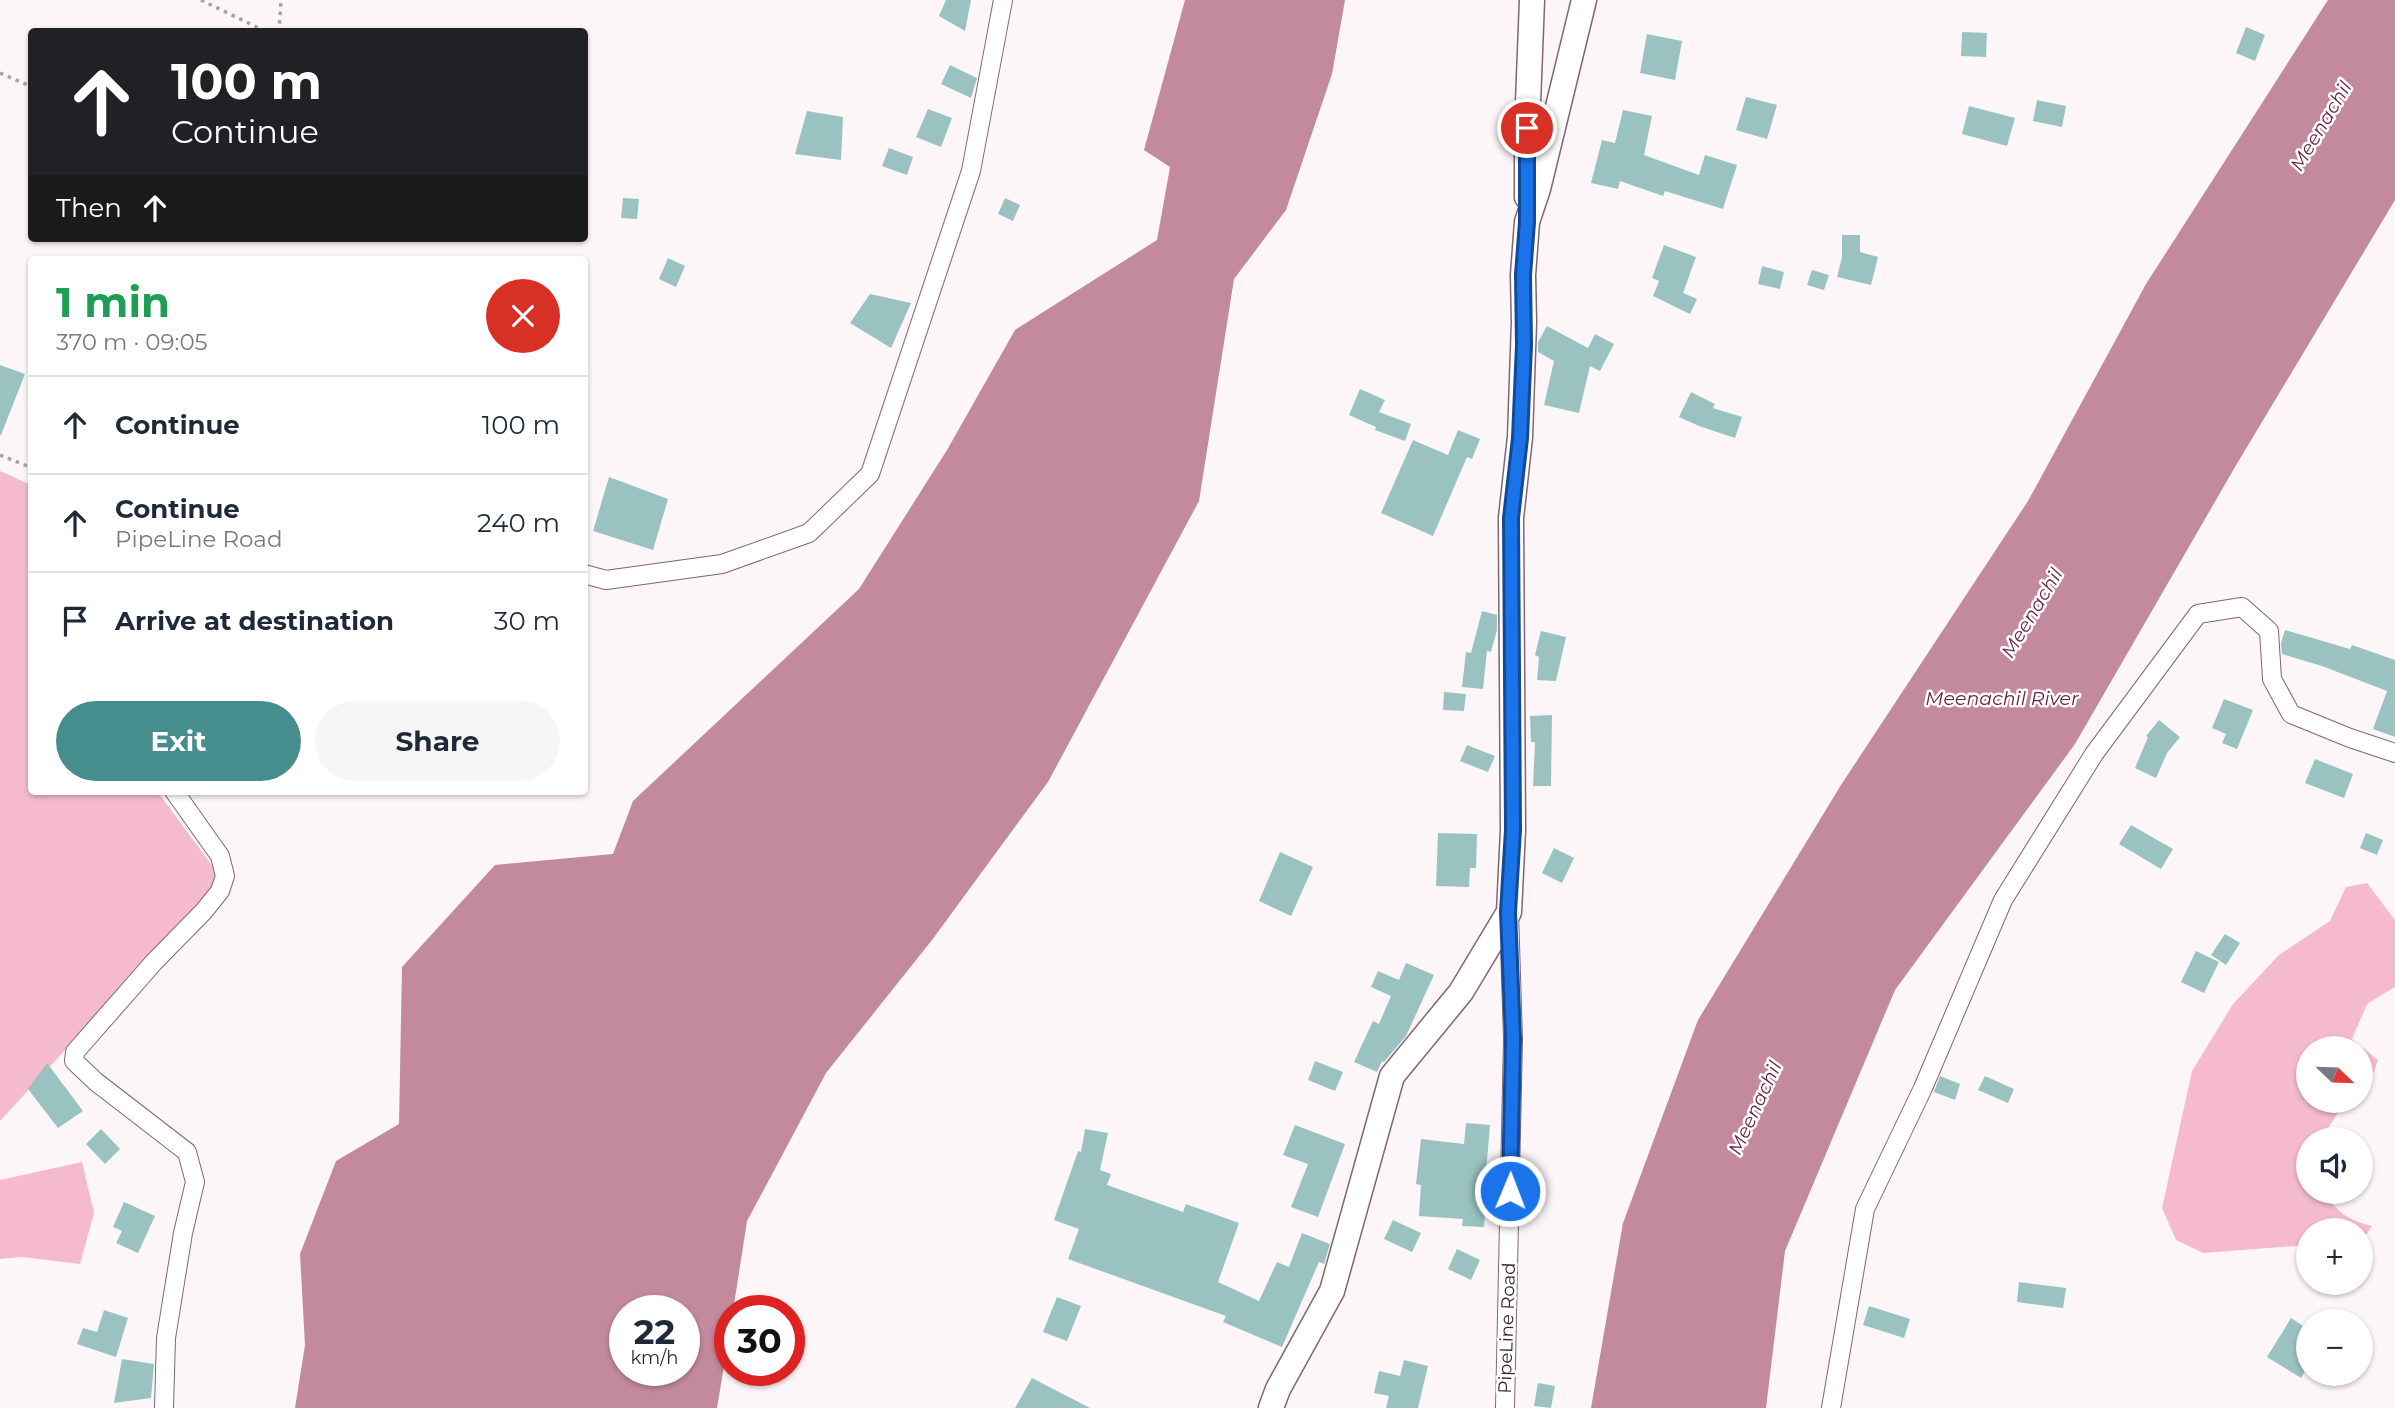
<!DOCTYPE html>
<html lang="en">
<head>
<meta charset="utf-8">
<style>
  body { margin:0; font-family:Montserrat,sans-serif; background:#f6f6f7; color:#1f2937; height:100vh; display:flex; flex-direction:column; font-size:26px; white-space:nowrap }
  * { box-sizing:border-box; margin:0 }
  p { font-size:23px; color:#747a83 }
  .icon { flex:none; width:38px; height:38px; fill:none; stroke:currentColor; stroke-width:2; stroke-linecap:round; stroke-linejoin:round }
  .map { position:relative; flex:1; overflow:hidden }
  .side { position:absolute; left:28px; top:256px; width:560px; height:539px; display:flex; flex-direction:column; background:#fff; border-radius:7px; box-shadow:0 2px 5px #0004 }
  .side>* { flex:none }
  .hud { position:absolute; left:28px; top:28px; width:560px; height:214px; border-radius:7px; box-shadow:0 2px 5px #0004; background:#202124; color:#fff; overflow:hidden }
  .needle { width:46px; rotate:113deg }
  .buttons { position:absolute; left:2296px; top:1036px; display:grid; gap:14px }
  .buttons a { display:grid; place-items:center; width:77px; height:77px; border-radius:50%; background:#fff; box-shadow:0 2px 5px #0004; font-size:35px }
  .speed { position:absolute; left:609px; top:1295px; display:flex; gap:14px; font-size:35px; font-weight:700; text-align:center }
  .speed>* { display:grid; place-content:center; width:91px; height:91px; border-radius:50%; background:#fff; box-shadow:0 2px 5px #0004; line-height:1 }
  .speed small { font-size:18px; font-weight:400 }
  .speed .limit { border:10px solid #d22; background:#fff; color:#111 }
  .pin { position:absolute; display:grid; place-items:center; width:60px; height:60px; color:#fff; margin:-30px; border:4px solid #fff; border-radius:50%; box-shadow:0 2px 7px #0007 }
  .me { position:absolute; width:77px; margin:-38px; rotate:1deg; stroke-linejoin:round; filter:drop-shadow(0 0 5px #0008) }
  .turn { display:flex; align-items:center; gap:24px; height:147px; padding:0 28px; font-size:32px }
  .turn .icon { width:91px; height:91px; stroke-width:2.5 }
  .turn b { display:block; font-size:49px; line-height:60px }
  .then { display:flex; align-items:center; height:66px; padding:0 28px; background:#0003; gap:14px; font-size:26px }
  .round { display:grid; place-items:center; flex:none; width:74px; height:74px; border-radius:37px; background:#f6f6f7 }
  .headline { display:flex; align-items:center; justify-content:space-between; height:119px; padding:0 28px }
  h1 { font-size:42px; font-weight:700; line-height:52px; color:#1e9e55 }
  .button { display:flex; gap:14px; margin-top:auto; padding:14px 28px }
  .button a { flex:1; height:80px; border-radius:42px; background:#468d8d; color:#fff; font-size:28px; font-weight:700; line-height:80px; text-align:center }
  .button a+a { background:#f6f6f7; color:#1f2937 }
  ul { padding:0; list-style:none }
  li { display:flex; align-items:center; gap:21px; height:98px; padding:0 28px; border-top:2px solid #e0e1e3 }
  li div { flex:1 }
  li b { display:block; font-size:26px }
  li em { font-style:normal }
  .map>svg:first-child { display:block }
</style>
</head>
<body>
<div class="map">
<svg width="2395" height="1408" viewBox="0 0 2395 1408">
  <rect width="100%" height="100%" fill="#fdf6f8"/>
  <path fill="#f5bbcd" d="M 0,471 L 31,485 L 32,791 L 157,791 L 222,879 L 0,1121 Z
    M 2367,883 L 2395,920 L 2395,987 L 2367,1004 L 2352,1039 L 2378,1060 L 2366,1095 L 2361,1096 L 2361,1048 L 2308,1048 L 2308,1101 L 2348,1101 L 2345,1102 L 2321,1139 L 2308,1139 L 2308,1192 L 2325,1192 C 2335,1212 2351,1221 2372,1226 L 2363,1240 L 2361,1240 L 2361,1230 L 2308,1230 L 2308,1245 L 2203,1253 L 2176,1240 L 2162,1208 L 2192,1071 L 2233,1004 L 2279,955 L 2330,921 L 2346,887 Z
    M 82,1162 L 94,1213 L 80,1264 L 22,1257 L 0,1259 L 0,1180 Z"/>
  <path fill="#c3899c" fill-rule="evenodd" d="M 1185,0 L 1345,0 L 1332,74 L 1286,210 L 1234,279 L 1199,501 L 1048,782 L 932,940 L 826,1073 L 747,1221 L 733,1311 L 730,1311 L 730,1330 L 717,1408 L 295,1408 L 305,1345 L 300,1254 L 336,1161 L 399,1124 L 402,967 L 495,865 L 613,854 L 633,801 L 859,589 L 947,450 L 1015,330 L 1157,240 L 1170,167 L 1144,150 ZM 625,1311 L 684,1311 L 684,1370 L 625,1370 Z
    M 2328,0 L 2395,0 L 2395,200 L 2235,467 L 2075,744 L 1895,990 L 1785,1251 L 1766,1408 L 1591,1408 L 1623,1223 L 1698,1020 L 1841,785 L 2028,501 L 2146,284 Z"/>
  <path fill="#99c2c1" d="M 946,0 L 971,0 L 965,31 L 939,16 Z
    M 2246,27 L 2265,35 L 2255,61 L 2236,53 Z
    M 1962,32 L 1987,33 L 1986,57 L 1961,56 Z
    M 1647,34 L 1682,41 L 1675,80 L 1640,73 Z
    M 950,65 L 977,78 L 971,98 L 941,84 Z
    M 1746,97 L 1777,105 L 1767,139 L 1736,130 Z
    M 2037,100 L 2066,106 L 2062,127 L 2033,121 Z
    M 1969,106 L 2015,118 L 2007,146 L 1962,134 Z
    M 928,109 L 952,118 L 941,147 L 916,137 Z
    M 1623,110 L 1652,116 L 1644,155 L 1699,175 L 1705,155 L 1737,165 L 1723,209 L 1665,191 L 1663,196 L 1620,181 L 1618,189 L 1591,183 L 1602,140 L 1615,143 Z
    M 807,111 L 843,117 L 841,160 L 795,154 Z
    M 889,148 L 913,157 L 907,175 L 882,166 Z
    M 623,198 L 639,199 L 637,219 L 621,218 Z
    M 1005,198 L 1020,205 L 1013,221 L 998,214 Z
    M 1842,235 L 1860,235 L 1860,252 L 1878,257 L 1871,285 L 1837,277 L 1842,257 Z
    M 1664,245 L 1696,257 L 1683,293 L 1697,299 L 1690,314 L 1653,296 L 1659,281 L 1652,278 Z
    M 668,258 L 685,266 L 676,287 L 659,279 Z
    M 1762,266 L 1784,272 L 1780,289 L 1758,284 Z
    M 1812,270 L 1829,275 L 1824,290 L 1807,285 Z
    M 870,294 L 911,303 L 891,348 L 850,323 Z
    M 1547,326 L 1588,348 L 1595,334 L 1614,344 L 1600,371 L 1590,366 L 1579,413 L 1544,405 L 1554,361 L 1538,352 L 1538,342 Z
    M 0,365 L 25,374 L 1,435 L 0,435 Z
    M 1360,389 L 1385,400 L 1379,412 L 1411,424 L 1405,441 L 1375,430 L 1376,427 L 1349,415 Z
    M 1691,392 L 1715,404 L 1713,408 L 1742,417 L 1735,438 L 1699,426 L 1679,417 Z
    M 1458,430 L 1480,439 L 1472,459 L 1467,457 L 1433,536 L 1381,513 L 1413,440 L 1448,455 Z
    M 609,477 L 668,499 L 653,550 L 593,531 Z
    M 1482,611 L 1497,615 L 1497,630 L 1491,652 L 1487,651 L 1483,689 L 1462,687 L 1466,652 L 1471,653 Z
    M 2285,630 L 2350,649 L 2352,645 L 2395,660 L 2395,737 L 2373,729 L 2387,691 L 2322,666 L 2282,654 L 2281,643 Z
    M 1541,631 L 1566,637 L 1556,681 L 1537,680 L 1539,657 L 1535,655 Z
    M 1444,692 L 1466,694 L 1464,711 L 1443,710 Z
    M 2224,699 L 2253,710 L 2237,749 L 2222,743 L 2226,734 L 2212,728 Z
    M 1552,715 L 1551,786 L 1533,786 L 1535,742 L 1531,742 L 1530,716 Z
    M 2159,720 L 2180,737 L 2167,753 L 2156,778 L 2135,768 L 2148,737 L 2146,736 Z
    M 1467,745 L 1495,756 L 1488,772 L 1460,761 Z
    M 2315,759 L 2353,774 L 2344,798 L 2305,783 Z
    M 2131,825 L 2173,849 L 2161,869 L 2119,844 Z
    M 1438,833 L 1477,834 L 1476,868 L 1470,868 L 1469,887 L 1436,886 Z
    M 2366,833 L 2383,840 L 2377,855 L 2360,848 Z
    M 1554,848 L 1574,858 L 1562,883 L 1542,873 Z
    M 1280,852 L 1313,867 L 1291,916 L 1259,901 Z
    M 2225,934 L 2240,943 L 2226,965 L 2211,955 Z
    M 2196,951 L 2219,962 L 2204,993 L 2181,982 Z
    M 1406,963 L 1434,975 L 1406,1036 L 1384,1062 L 1382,1061 L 1377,1072 L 1354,1062 L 1373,1021 L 1379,1024 L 1391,996 L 1371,987 L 1378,971 L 1399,980 Z
    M 1315,1061 L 1343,1072 L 1335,1091 L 1308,1080 Z
    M 47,1063 L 83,1111 L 58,1128 L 28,1089 Z
    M 1940,1076 L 1960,1084 L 1955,1100 L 1934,1092 Z
    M 1985,1076 L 2014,1089 L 2008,1103 L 1978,1090 Z
    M 1466,1123 L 1490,1125 L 1484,1196 L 1486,1197 L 1484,1227 L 1462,1226 L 1463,1219 L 1419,1216 L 1421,1185 L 1416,1184 L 1421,1139 L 1464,1144 Z
    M 1295,1125 L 1345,1144 L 1318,1217 L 1291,1207 L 1308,1164 L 1283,1155 Z
    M 101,1129 L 120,1149 L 105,1164 L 86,1144 Z
    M 1085,1129 L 1108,1133 L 1100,1170 L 1111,1174 L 1107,1185 L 1183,1212 L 1186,1204 L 1239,1223 L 1218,1282 L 1259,1301 L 1277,1262 L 1289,1267 L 1302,1233 L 1330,1244 L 1324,1264 L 1319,1262 L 1282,1347 L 1223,1322 L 1226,1316 L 1068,1259 L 1079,1229 L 1054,1220 L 1078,1151 L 1081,1152 Z
    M 124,1202 L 155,1216 L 138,1253 L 116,1243 L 122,1231 L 113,1227 Z
    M 1393,1220 L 1421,1233 L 1412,1252 L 1384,1239 Z
    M 1457,1249 L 1480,1260 L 1471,1280 L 1448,1269 Z
    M 2019,1282 L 2066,1288 L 2063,1308 L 2017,1302 Z
    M 1057,1297 L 1081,1306 L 1067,1341 L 1043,1332 Z
    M 1869,1306 L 1910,1319 L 1904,1338 L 1863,1325 Z
    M 104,1310 L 128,1318 L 116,1357 L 77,1344 L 83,1328 L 97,1332 Z
    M 2291,1318 L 2308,1329 L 2308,1366 L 2301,1378 L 2267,1357 Z
    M 122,1359 L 154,1364 L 151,1398 L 114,1403 Z
    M 1404,1360 L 1428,1366 L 1418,1408 L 1386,1408 L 1389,1396 L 1374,1393 L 1379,1371 L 1400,1376 Z
    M 1032,1378 L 1090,1408 L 1015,1408 Z
    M 1538,1383 L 1555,1386 L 1551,1408 L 1534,1406 Z"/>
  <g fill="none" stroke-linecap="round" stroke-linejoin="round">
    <defs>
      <path id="minor" d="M 584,574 L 606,580 L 722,564 L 809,533 L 870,474 L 971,171 L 1003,0
        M 164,1408 L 166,1338 L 183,1233 L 195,1182 L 187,1152 L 95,1081 L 74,1061 L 75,1052 L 154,962 L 204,911 L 220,891 L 225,876 L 220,856 L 174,791
        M 1505,1408 L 1513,1039 L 1509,912
        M 1831,1408 L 1865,1209 L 1923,1088 L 2003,900 L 2094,754 L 2198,614 L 2242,607 L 2269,631 L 2272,679 L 2291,714 L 2350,738 L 2395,753"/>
      <path id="secondary" d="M 1527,197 L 1527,128 L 1532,0
        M 1271,1408 L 1278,1389 L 1332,1291 L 1392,1076 L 1461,992 L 1509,912 L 1513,830 L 1511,518 L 1520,437 L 1524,322 L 1523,275 L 1527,222 L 1538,189 L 1584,0"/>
    </defs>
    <use href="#minor" stroke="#856570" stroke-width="20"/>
    <use href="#secondary" stroke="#856570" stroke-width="27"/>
    <path stroke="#a9a0a3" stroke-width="3.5" stroke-dasharray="3.5 5" stroke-linecap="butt" d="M 201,0 L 267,32
      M 279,32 L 281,0
      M 0,73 L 32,87
      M 0,455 L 32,468"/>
    <use href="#minor" stroke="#fff" stroke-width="18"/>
    <use href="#secondary" stroke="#fff" stroke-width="24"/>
  </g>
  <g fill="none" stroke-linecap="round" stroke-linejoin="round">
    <defs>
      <path id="route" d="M 1510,1191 L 1513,1039 L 1508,912 L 1513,830 L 1511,518 L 1520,438 L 1524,345 L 1523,275 L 1527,222 L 1527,128"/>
    </defs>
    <use href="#route" stroke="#114b97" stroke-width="18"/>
    <use href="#route" stroke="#1a73e8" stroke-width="12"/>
  </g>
  <g text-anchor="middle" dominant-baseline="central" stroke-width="5" stroke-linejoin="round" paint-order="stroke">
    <g font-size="18" fill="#35282c" stroke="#fff">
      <text transform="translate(1507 1328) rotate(-88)">PipeLine Road</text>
    </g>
    <g font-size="19" font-style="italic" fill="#692441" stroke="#fff">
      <text transform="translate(2321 126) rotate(-59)">Meenachil</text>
      <text transform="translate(2032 613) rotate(-59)">Meenachil</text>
      <text x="2002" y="698">Meenachil River</text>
      <text transform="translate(1755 1108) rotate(-65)">Meenachil</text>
    </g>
  </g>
</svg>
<div class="buttons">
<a><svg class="needle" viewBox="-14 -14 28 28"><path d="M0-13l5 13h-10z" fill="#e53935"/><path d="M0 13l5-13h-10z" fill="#747a83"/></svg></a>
<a><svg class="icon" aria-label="sound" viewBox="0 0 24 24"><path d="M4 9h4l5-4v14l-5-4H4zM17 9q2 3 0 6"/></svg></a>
<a>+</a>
<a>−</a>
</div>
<div class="speed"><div>22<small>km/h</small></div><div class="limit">30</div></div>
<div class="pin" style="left:1527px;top:128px;background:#d93025"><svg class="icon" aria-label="arrive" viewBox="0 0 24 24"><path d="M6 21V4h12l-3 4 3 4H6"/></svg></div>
<svg class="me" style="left:1510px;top:1191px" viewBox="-20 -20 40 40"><circle r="17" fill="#1a73e8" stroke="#fff" stroke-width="3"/><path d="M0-11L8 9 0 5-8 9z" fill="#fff"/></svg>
<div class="hud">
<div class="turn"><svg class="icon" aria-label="ahead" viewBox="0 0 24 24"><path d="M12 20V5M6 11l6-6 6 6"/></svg><div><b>100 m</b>Continue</div></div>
<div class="then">Then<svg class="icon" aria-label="ahead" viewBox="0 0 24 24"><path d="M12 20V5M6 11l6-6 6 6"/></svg></div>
</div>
<section class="side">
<div class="headline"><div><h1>1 min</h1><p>370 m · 09:05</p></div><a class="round" style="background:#d93025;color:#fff"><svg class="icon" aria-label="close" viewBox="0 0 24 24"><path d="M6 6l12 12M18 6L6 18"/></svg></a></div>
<ul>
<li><svg class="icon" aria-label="ahead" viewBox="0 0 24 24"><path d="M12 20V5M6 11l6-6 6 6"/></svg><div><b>Continue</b></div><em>100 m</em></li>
<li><svg class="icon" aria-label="ahead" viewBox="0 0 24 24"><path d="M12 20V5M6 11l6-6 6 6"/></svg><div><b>Continue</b><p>PipeLine Road</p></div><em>240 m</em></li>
<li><svg class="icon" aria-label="arrive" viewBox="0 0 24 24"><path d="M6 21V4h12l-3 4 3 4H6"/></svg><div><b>Arrive at destination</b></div><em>30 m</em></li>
</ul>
<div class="button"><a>Exit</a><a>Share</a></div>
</section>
</div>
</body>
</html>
